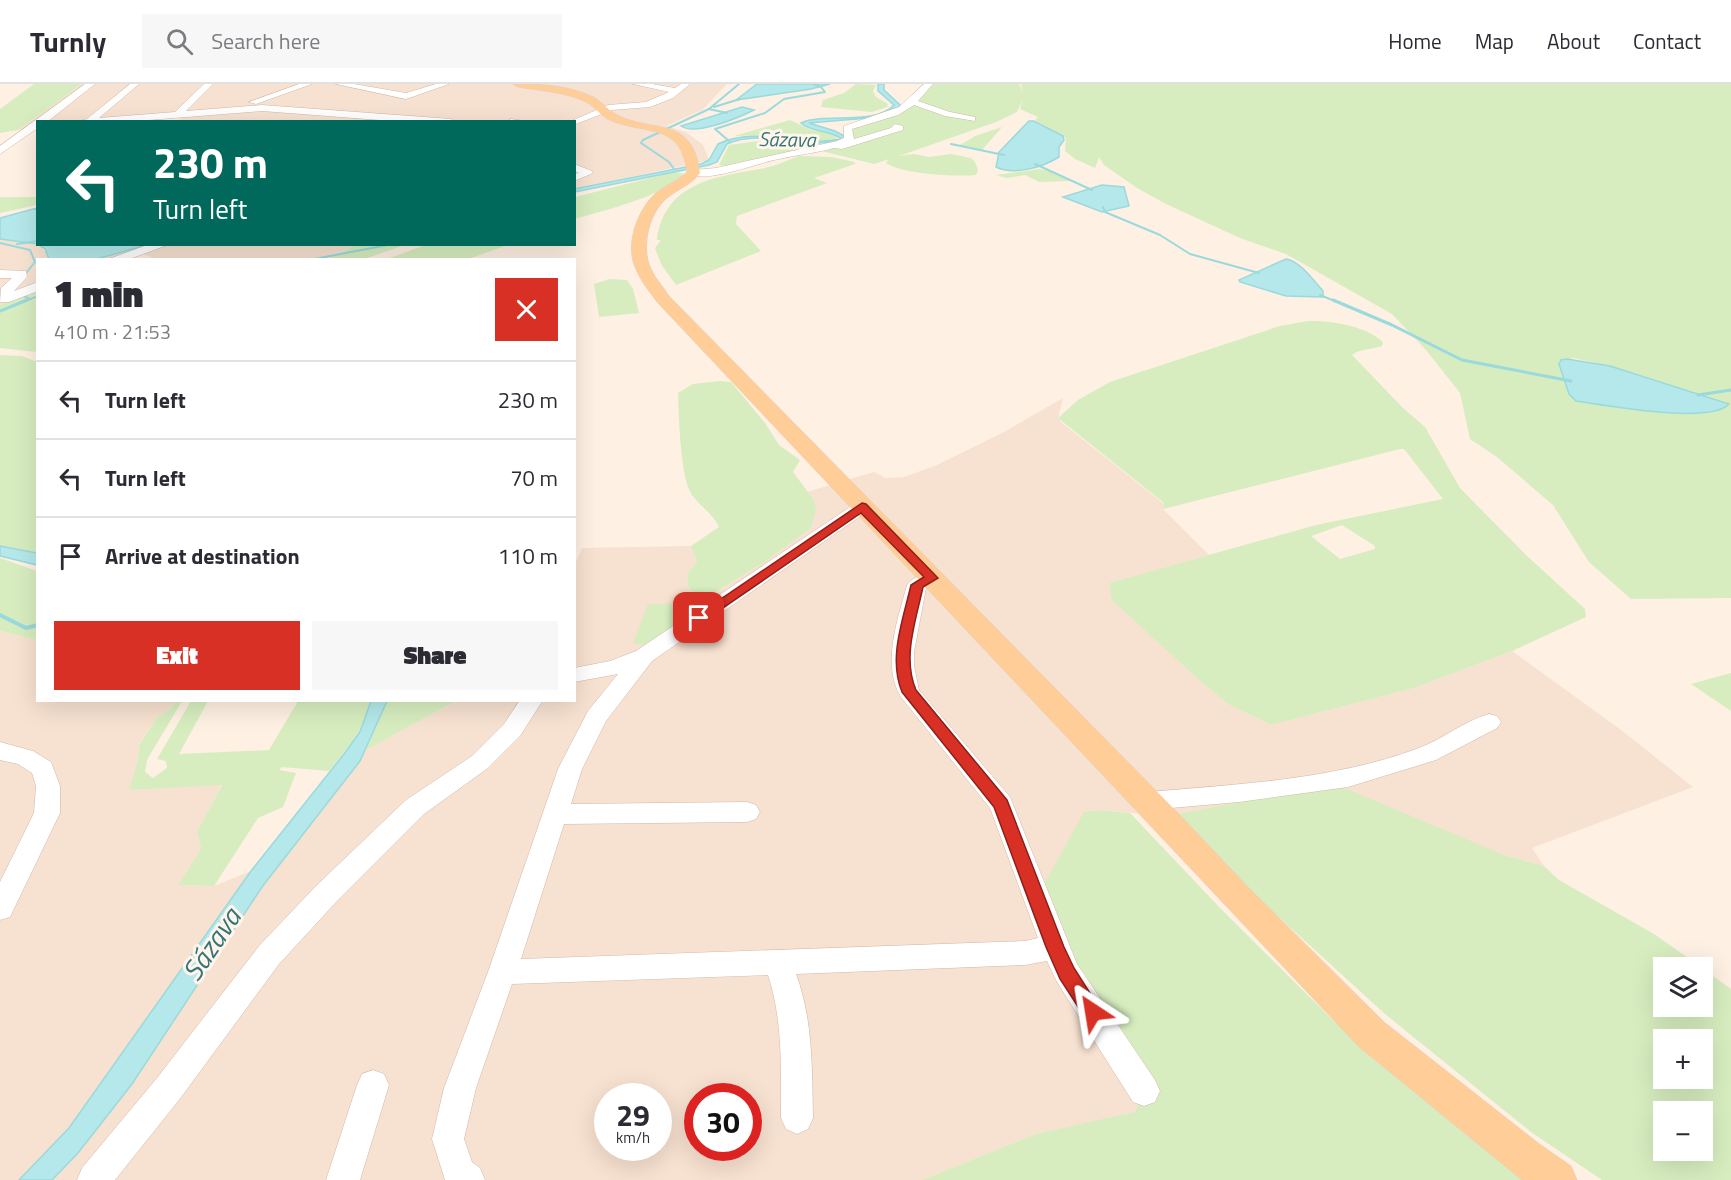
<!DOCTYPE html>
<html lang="en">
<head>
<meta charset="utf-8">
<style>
  body { margin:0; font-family:"Titillium Web",sans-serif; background:#f7f7f7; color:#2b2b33; height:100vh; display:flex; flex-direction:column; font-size:22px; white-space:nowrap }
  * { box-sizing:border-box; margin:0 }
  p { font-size:20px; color:#7c7c81 }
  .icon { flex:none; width:33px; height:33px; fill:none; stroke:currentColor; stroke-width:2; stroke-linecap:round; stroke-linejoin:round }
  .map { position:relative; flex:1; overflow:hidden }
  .details { position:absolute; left:36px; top:174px; width:540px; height:444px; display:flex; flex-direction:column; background:#fff; border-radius:0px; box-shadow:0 6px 24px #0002 }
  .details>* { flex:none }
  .top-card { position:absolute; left:36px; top:36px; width:540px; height:126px; border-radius:0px; box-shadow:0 6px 24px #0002; background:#00695c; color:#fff; overflow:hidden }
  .controls { position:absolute; left:1653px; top:873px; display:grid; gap:12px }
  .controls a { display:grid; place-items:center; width:60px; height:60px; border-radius:0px; background:#fff; box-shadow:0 6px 24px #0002; font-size:30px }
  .speed { position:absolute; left:594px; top:999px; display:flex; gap:12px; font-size:30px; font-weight:700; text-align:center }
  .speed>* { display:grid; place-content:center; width:78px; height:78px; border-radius:50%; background:#fff; box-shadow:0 6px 24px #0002; line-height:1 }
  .speed small { font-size:15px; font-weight:400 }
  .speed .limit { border:9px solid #d22; background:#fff; color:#111 }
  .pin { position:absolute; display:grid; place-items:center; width:51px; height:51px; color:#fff; margin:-26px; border-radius:12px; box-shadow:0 3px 9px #0006 }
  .me { position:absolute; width:66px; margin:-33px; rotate:327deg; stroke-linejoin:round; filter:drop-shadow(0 0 4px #0008) }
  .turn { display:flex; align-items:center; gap:21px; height:126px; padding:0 18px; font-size:27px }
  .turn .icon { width:78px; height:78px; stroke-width:2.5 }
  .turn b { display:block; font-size:42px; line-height:51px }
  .round { display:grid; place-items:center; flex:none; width:63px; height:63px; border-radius:0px; background:#f7f7f7 }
  .overview { display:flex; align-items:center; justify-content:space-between; height:102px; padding:0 18px }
  h1 { font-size:36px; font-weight:800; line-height:45px }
  .primary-button { display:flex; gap:12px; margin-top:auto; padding:12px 18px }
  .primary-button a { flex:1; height:69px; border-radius:0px; background:#d93025; color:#fff; font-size:24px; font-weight:800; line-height:69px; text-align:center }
  .primary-button a+a { background:#f7f7f7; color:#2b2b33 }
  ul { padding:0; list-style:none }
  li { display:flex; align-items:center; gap:18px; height:78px; padding:0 18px; border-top:2px solid #e1e1e2 }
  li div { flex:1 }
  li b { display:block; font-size:22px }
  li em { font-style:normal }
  header { display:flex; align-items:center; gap:36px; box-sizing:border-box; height:84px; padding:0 30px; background:#fff; border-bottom:2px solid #e1e1e2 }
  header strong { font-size:28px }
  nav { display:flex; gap:33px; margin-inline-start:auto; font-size:21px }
  .search { width:420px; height:54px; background:#f7f7f7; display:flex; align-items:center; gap:15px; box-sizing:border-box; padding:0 21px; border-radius:0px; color:#7c7c81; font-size:22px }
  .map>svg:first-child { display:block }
</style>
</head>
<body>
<header>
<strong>Turnly</strong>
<div class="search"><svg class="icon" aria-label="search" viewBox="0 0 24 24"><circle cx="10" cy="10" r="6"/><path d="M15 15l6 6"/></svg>Search here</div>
<nav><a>Home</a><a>Map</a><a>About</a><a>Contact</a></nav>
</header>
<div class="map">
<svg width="1731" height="1096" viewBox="0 0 1731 1096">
  <rect width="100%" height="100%" fill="#fef0e2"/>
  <path fill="#f7e1d0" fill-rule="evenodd" d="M 82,0 L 727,0 L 702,26 L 666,42 L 686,48 L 703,61 L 709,76 L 575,105 L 574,38 L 178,37 L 184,31 L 93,37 L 38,38 L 37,44 L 18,46 Z
    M 0,155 L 39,161 L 49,172 L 49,175 L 38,176 L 37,206 L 0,221 Z
    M 147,161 L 356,161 L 325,175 L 158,176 L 143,170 L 126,175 L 97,176 Z
    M 1063,314 L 1058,334 L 1061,338 L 1164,420 L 1163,425 L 1209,471 L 1109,499 L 1113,516 L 1200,597 L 1228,620 L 1271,641 L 1414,604 L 1512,567 L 1621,646 L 1693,703 L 1532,764 L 1544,782 L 1504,771 L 1168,732 L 1098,726 L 1084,728 L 1146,1000 L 1135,1029 L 1036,1050 L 922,1096 L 52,1096 L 78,1069 L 132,1000 L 262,803 L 366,666 L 456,617 L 574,616 L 575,480 L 582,464 L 691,462 L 697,477 L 687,491 L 688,502 L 702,517 L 763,479 L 811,444 L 814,416 L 807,408 L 874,388 L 886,394 L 904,393 L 937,381 L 1004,348 ZM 608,1012 L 658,1012 L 658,1064 L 608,1064 ZM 698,1012 L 748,1012 L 748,1064 L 698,1064 Z
    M 0,547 L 37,556 L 38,616 L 176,617 L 168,627 L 158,632 L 139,660 L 138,675 L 129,706 L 222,700 L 197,747 L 201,765 L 178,801 L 214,802 L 251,787 L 69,1044 L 19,1096 L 0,1096 Z"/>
  <path fill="#d7edbf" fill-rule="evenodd" d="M 34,0 L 82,0 L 18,46 L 0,49 L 0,25 Z
    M 856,0 L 876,1 L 873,7 L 876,13 L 888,20 L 887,23 L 872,28 L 821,23 L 823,16 L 844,9 Z
    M 923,0 L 1019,0 L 1023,8 L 1021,0 L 1731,0 L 1731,514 L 1631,515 L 1589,478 L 1553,421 L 1497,373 L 1470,355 L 1460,309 L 1426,266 L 1392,230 L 1286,170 L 1240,154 L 1166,120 L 1137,104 L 1104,81 L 1099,73 L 1095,84 L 1075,75 L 1065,67 L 1066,54 L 1035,36 L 1038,33 L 1020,25 L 1023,15 L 1017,28 L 996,38 L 899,72 L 914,70 L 929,73 L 951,70 L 971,74 L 975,78 L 978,86 L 976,91 C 957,93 901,90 886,79 L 889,75 L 874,80 L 818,66 L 846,55 L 843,46 C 858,33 879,35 896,26 C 907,20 916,10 923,0 ZM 1573,274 L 1610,282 L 1729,320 C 1711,341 1605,321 1576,317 L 1569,310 L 1559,281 Z
    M 790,36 L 811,46 L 829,49 L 838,53 C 826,62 772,52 757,46 L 764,51 L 734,52 Z
    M 1002,43 L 982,66 L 960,61 L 975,52 Z
    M 765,56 L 789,60 L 787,62 L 788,64 L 805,66 L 726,82 L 719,81 L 729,61 Z
    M 800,72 L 831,73 L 855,78 L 855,80 L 814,94 L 827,99 L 737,132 L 736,140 L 761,167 L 676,201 L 661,180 L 655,164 L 661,156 L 657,156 L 657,154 C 666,99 714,93 760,85 C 774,83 787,76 800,72 Z
    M 1040,85 L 1055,88 L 1069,97 L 1039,98 L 1025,91 L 1007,94 L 996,91 Z
    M 674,88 L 685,90 C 659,114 608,125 575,135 L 575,113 Z
    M 0,113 L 37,113 L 37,121 L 0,129 Z
    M 428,160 L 508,160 L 508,161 L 468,175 L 387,175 Z
    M 356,161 L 405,161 L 364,175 L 325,176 Z
    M 609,195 L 627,196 L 633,205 L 639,229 L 599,233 L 594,200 Z
    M 37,206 L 37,268 L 0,264 L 0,221 Z
    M 1308,237 C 1330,236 1367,242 1383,258 L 1382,262 C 1372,266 1360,264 1352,271 L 1403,324 L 1425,343 L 1460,404 L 1526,471 L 1585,525 L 1586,533 L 1512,567 L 1414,604 L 1271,641 L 1228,620 L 1200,597 L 1112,516 L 1109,499 L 1316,441 L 1443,415 L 1404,365 L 1400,365 L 1163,425 L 1164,419 L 1058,334 L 1078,316 L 1110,298 L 1280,242 ZM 1342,441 L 1375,462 L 1375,465 L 1340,475 L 1311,452 Z
    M 0,271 L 22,272 L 37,278 L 37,469 L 0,462 Z
    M 719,297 L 731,298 L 765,339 L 779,361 L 800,376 L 793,388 L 814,416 L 816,425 L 811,444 L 763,479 L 701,517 L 688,502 L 687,491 L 697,477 L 691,462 L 719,443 C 713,430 701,423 692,411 C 680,394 679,332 678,309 L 693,300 Z
    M 0,474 L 37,487 L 37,556 L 0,547 Z
    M 710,519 L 650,562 L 633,559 L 648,520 Z
    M 1731,589 L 1731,627 L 1691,600 Z
    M 176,617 L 182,617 L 147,676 L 145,688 L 153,694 L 167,684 L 166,677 L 157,675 L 191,617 L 208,617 L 179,670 L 269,666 L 298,617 L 371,617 L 360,648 L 329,687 L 282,683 L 279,686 L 296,689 L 283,723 L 258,734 L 214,802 L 178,801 L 201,765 L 197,747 L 222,701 L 129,706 L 138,675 L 139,661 L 158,632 L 168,627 Z
    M 387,617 L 456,617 L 366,666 Z
    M 1335,700 L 1504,771 L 1544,782 L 1559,796 L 1654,850 L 1701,883 L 1664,884 L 1664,922 L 1702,922 L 1703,885 L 1731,905 L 1731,1096 L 1602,1096 L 1531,1048 L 1385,930 L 1168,732 ZM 1664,956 L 1702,956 L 1702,994 L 1664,994 ZM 1664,1028 L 1702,1028 L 1702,1066 L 1664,1066 Z
    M 1098,726 L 1130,729 L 1221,825 L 1364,967 L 1527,1096 L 922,1096 L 1036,1050 L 1135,1028 L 1146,1000 L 1081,907 L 1041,806 L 1084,728 Z"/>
  <path fill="#b5e8ea" stroke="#9ad9dc" stroke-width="1.5" d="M 757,0 L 830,0 L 811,5 L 736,16 Z
    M 878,0 L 884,0 L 884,6 L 900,21 L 899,23 L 868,34 L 809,39 L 835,47 L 848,54 C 809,69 764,43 727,60 L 717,78 L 709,81 L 575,108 L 574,105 L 701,80 L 709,76 L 718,60 C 757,41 800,64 840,55 L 841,54 C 829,46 810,48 801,39 C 826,28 874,42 894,21 L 878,7 Z
    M 742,23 L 754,26 C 738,34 695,52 681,42 Z
    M 1029,37 L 1034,37 L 1063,52 L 1064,56 L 1059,63 L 1059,73 C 1043,83 1014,92 996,83 L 999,68 Z
    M 1102,101 L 1124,103 L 1129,122 L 1102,128 L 1063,113 Z
    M 37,124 L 37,160 L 0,155 L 0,134 Z
    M 39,161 L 147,161 L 97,175 L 49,175 L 45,165 Z
    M 1286,175 C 1300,177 1314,197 1323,207 L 1323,213 L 1286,212 L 1240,198 L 1239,196 Z
    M 1567,275 L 1610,282 L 1729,320 C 1710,341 1605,321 1576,317 L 1569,310 L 1559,280 L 1561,276 Z
    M 0,462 L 37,469 L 37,481 L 0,472 Z
    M 371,617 L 387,617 L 360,677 L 262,803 L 132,1000 L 78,1069 L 52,1096 L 19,1096 L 69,1044 L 251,787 L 344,670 L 360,648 Z"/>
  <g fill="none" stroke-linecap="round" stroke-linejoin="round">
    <path stroke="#9ad9dc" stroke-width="2" d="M 714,23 L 740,15
      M 709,25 L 727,29
      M 729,57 L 715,45 L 765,29 L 784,15 L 825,8 L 821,3 L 813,0
      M 951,60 L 1004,71
      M 1035,80 L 1092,106
      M 674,85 L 669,78 L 641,59 L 643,56 L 709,25 L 739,0
      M 1103,123 L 1105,128 L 1160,151 L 1190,170 L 1259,189
      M 0,159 L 30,166 L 35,178 L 23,193
      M 17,160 L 38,157
      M 309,176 L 393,160
      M 21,211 L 30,215
      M 1320,211 L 1337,218
      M 23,218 L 38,212"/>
    <path stroke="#9ad9dc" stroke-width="3" d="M 1333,216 L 1392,241 L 1462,276 L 1571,297
      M 0,227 L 27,216
      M 1698,311 L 1731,306"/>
    <path stroke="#9ad9dc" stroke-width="4" d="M 0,531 L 26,544 L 38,541"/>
    <defs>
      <path id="minor" d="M 85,0 L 95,0 L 47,38 L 38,38 L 38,44 L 0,70 L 0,62 Z
        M 130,0 L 139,0 L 99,34 L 175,28 L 204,0 L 213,0 L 186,27 L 262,21 L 451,35 L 455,38 L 406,38 L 262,27 L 124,38 L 77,38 L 87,35 Z
        M 299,0 L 312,0 L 256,20 L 249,18 Z
        M 336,0 L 354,0 L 406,9 L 436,0 L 449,0 L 406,15 Z
        M 633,0 L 652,0 L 675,4 L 681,0 L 690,0 L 673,14 L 650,23 L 612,26 L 576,40 L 574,38 L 569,38 L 608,21 L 646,18 L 669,8 Z
        M 924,0 L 933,0 L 918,17 L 950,28 L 975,33 L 975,37 L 945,32 L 914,21 L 898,31 L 852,45 L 854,55 L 891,44 L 895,40 L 903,42 L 903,46 L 842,65 L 834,64 C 816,69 797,71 779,75 C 760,78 703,101 689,89 L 694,86 L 716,84 L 837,57 L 844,54 L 844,42 L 899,23 Z
        M 511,35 L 530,38 L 507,38 Z
        M 574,80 L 592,87 L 593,89 L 574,97 L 574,90 L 579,89 L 574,87 Z
        M 150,160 L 170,160 L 127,176 L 106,176 Z
        M 0,186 L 26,187 L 27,193 L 14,207 L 38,198 L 38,207 L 9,218 L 0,218 L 1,204 L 12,194 L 0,194 Z
        M 862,418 L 868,419 L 871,423 L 868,427 L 652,577 L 606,637 L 582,685 L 571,720 L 747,718 L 756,721 L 760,728 L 756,735 L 747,738 L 564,740 L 521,875 L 1025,857 L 1038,854 L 990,724 L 901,613 C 881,580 898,535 907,501 C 913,492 928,487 939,490 L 942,494 L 939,498 L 926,504 L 914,568 L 914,582 L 919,606 L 1010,713 L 1077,880 L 1155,996 L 1160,1007 L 1155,1018 L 1144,1022 L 1133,1018 L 1057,898 L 1047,877 L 1025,881 L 796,890 C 813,935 812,986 813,1034 L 808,1045 L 797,1050 L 786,1045 L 781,1034 C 781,987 783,936 768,891 L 512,900 L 476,1004 L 464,1055 L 472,1078 L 480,1084 L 485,1096 L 445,1096 L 432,1055 L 444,1004 L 488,888 L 558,685 L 588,627 L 618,590 L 574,598 L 574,584 L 610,577 L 636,567 L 856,419 Z
        M 520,616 L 543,616 L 520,652 L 488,684 L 424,730 L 336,818 L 279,880 L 179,1016 L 115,1096 L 77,1096 L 82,1084 L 157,994 L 259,862 L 316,802 L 406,716 L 472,672 L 504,640 Z
        M 1489,630 L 1497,632 L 1501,638 L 1497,644 L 1436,676 L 1348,703 L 1239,718 L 1148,726 L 1139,724 L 1136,717 L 1139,710 L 1148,708 C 1238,700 1334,696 1419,664 C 1443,655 1464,637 1489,630 Z
        M 0,658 L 33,667 L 51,678 L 60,702 L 60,729 L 10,833 L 0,836 L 0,798 L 34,729 L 36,702 L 32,689 L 18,680 L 0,676 Z
        M 373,986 L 384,990 L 389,1001 L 360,1096 L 326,1096 L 357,1001 L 362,990 Z"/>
      <path id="major" d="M 513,0 C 540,0 570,1 595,14 C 603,19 609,27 617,31 C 656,50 692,31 700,89 C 691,101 678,105 667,114 C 650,128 642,159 649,180 C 653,192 662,201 669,212 L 1178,729 L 1248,803 L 1384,938 L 1538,1059 L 1571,1082 L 1577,1096 L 1522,1096 L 1358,962 L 657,218 C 649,207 640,196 635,183 C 625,159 638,125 656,109 C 666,101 678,97 687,88 C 681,39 648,51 612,37 C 601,33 596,23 586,18 C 565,8 541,7 518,3 Z"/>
    </defs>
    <use href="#minor" stroke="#d2b8aa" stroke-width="1"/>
    <use href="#major" stroke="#dcd2cf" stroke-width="1"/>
    <use href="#minor" fill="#fff" fill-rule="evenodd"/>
    <use href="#major" fill="#ffcd98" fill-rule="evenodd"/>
  </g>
  <path fill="#d93025" stroke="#8d1f18" stroke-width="1.5" d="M 862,419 L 866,420 L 938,494 L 923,503 C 916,536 902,574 916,606 L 1007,716 L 1064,863 L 1074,884 L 1102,928 L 1100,935 L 1093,937 L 1086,935 L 1060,895 L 1046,863 L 994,723 L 902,608 C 888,574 903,536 911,501 L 924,493 L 861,429 L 704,537 L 695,537 L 693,534 Z"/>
  <g text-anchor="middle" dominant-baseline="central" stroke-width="6" stroke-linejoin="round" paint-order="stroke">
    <g font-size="20" font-style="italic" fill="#357478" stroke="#fff5ea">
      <text transform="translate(787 55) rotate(1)">Sázava</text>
    </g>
    <g font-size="28" font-style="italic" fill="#357478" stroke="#fff5ea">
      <text transform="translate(211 860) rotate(-56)">Sázava</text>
    </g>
  </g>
</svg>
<div class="controls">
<a><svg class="icon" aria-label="layers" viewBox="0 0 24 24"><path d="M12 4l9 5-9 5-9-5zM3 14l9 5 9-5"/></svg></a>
<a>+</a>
<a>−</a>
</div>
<div class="speed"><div>29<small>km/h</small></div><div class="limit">30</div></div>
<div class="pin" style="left:699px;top:534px;background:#d93025"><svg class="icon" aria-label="arrive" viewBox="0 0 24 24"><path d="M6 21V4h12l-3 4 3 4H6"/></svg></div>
<svg class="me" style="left:1093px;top:928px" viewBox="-20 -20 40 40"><path d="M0-17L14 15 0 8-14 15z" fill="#d93025" stroke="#fff" stroke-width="4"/></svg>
<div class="top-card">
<div class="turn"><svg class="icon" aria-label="left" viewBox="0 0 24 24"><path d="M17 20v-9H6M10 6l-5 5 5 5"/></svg><div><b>230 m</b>Turn left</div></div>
</div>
<section class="details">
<div class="overview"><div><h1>1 min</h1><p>410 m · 21:53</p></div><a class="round" style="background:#d93025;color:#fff"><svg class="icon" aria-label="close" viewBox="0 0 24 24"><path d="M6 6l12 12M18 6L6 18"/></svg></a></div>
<ul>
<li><svg class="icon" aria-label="left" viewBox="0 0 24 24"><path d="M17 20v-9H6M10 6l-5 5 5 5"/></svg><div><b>Turn left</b></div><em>230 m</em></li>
<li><svg class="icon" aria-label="left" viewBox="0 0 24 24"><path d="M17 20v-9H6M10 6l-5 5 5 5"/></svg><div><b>Turn left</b></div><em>70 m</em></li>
<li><svg class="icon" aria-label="arrive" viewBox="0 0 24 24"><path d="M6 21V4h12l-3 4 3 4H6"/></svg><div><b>Arrive at destination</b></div><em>110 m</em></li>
</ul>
<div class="primary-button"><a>Exit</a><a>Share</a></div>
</section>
</div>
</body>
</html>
